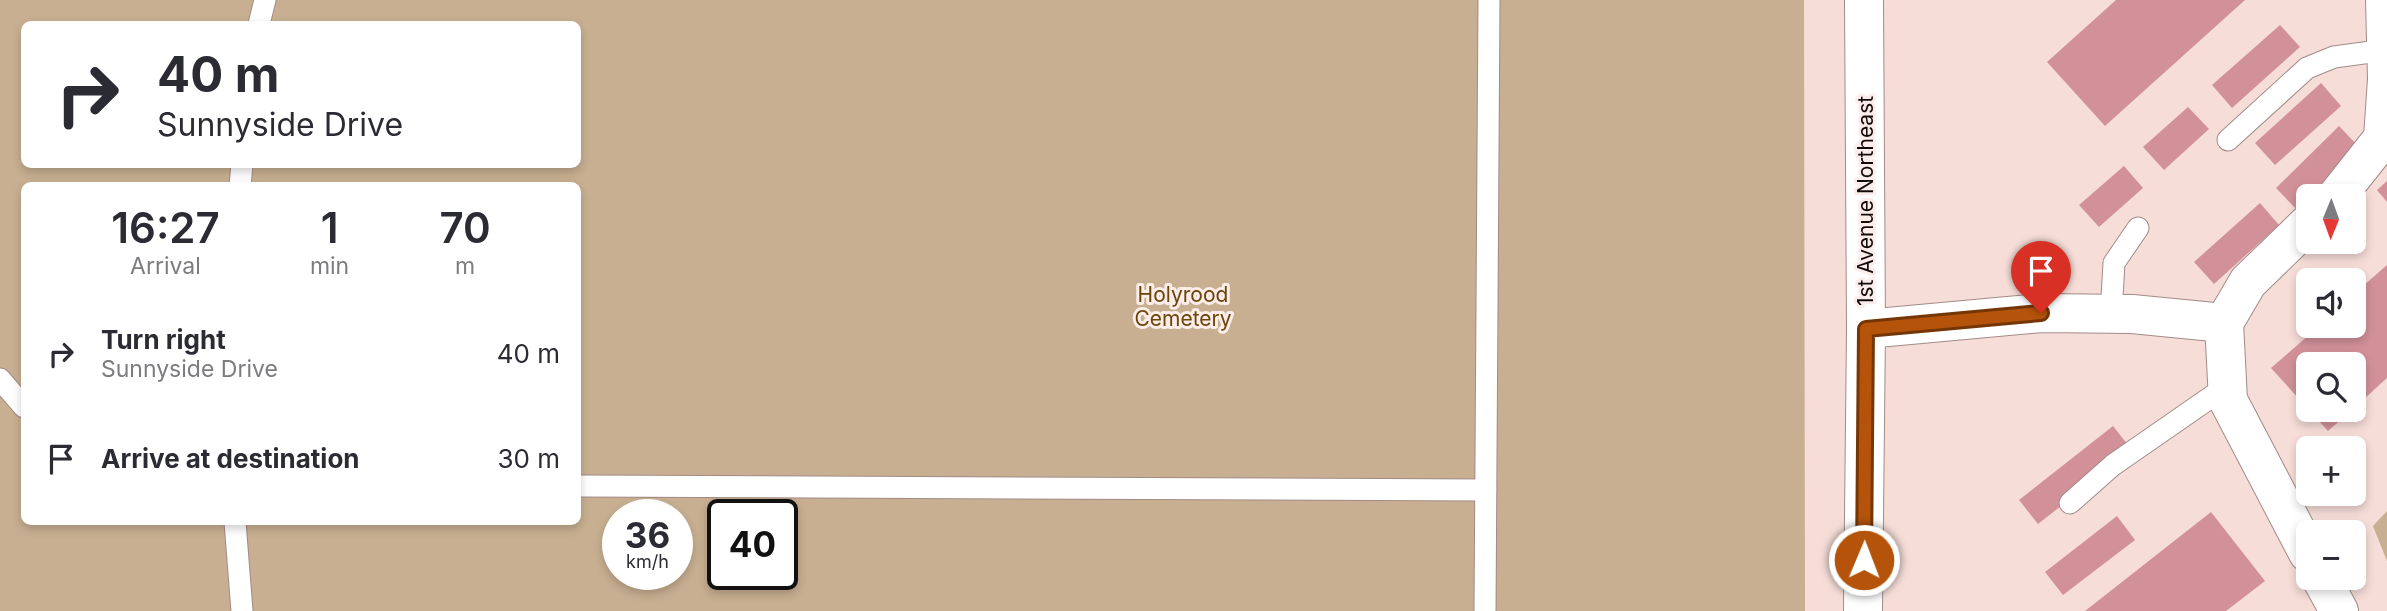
<!DOCTYPE html>
<html lang="en">
<head>
<meta charset="utf-8">
<style>
  body { margin:0; font-family:Inter,sans-serif; background:#f2f2f3; color:#2b2b33; height:100vh; display:flex; flex-direction:column; font-size:26px; white-space:nowrap }
  * { box-sizing:border-box; margin:0 }
  p { font-size:23px; color:#7c7c81 }
  .icon { flex:none; width:38px; height:38px; fill:none; stroke:currentColor; stroke-width:2; stroke-linecap:round; stroke-linejoin:round }
  .map { position:relative; flex:1; overflow:hidden }
  .side { position:absolute; left:21px; top:182px; width:560px; height:343px; display:flex; flex-direction:column; background:#fff; border-radius:10px; box-shadow:0 4px 10px #0003 }
  .side>* { flex:none }
  .hud { position:absolute; left:21px; top:21px; width:560px; height:147px; border-radius:10px; box-shadow:0 4px 10px #0003; background:#fff; color:#2b2b33; overflow:hidden }
  .needle { width:46px; rotate:181deg }
  .buttons { position:absolute; left:2296px; top:184px; display:grid; gap:14px }
  .buttons a { display:grid; place-items:center; width:70px; height:70px; border-radius:10px; background:#fff; box-shadow:0 4px 10px #0003; font-size:35px }
  .speed { position:absolute; left:602px; top:499px; display:flex; gap:14px; font-size:35px; font-weight:700; text-align:center }
  .speed>* { display:grid; place-content:center; width:91px; height:91px; border-radius:50%; background:#fff; box-shadow:0 4px 10px #0003; line-height:1 }
  .speed small { font-size:18px; font-weight:400 }
  .speed .limit { border:4px solid #111; border-radius:10px; background:#fff; color:#111 }
  .pin { position:absolute; display:grid; place-items:center; width:60px; height:60px; color:#fff; margin:-72px -30px; border-radius:50% 50% 50% 0; rotate:-45deg; box-shadow:0 0 7px #0007 }
  .pin .icon { rotate:45deg }
  .me { position:absolute; width:77px; margin:-38px; rotate:1deg; stroke-linejoin:round; filter:drop-shadow(0 0 5px #0008) }
  .turn { display:flex; align-items:center; gap:24px; height:147px; padding:0 21px; font-size:32px }
  .turn .icon { width:91px; height:91px; stroke-width:2.5 }
  .turn b { display:block; font-size:49px; line-height:60px }
  .eta { display:flex; justify-content:space-evenly; align-items:center; height:119px; text-align:center }
  .eta b { font-size:42px; font-weight:600; line-height:49px }
  ul { padding:0; list-style:none }
  li { display:flex; align-items:center; gap:21px; height:105px; padding:0 21px }
  li div { flex:1 }
  li b { display:block; font-size:26px }
  li em { font-style:normal }
  .map>svg:first-child { display:block }
</style>
</head>
<body>
<div class="map">
<svg width="2387" height="611" viewBox="0 0 2387 611">
  <rect width="100%" height="100%" fill="#f6ddd8"/>
  <path fill="#c8af91" fill-rule="evenodd" d="M 0,0 L 1804,0 L 1805,611 L 0,611 ZM 24,24 L 578,24 L 578,164 L 24,164 ZM 24,186 L 578,186 L 578,522 L 24,522 ZM 618,514 L 677,514 L 677,574 L 618,574 ZM 723,514 L 782,514 L 782,574 L 723,574 Z
    M 2387,511 L 2387,561 L 2373,526 Z"/>
  <path fill="#d29199" d="M 2116,0 L 2245,0 L 2105,126 L 2047,62 Z
    M 2280,25 L 2300,47 L 2232,108 L 2212,85 Z
    M 2321,83 L 2341,106 L 2275,165 L 2255,143 Z
    M 2188,107 L 2209,129 L 2164,170 L 2143,147 Z
    M 2339,126 L 2359,147 L 2296,209 L 2276,188 Z
    M 2124,166 L 2143,188 L 2099,227 L 2079,205 Z
    M 2387,181 L 2387,202 L 2377,190 Z
    M 2260,203 L 2279,225 L 2214,284 L 2194,262 Z
    M 2387,265 L 2387,378 L 2354,408 L 2354,364 L 2308,364 L 2308,410 L 2352,410 L 2328,431 L 2271,368 L 2319,326 L 2354,326 L 2354,294 Z
    M 2113,426 L 2132,450 L 2038,524 L 2019,500 Z
    M 2211,512 L 2265,581 L 2226,611 L 2085,611 Z
    M 2117,516 L 2135,540 L 2063,595 L 2045,572 Z"/>
  <g fill="none" stroke-linecap="round" stroke-linejoin="round">
    <defs>
      <path id="lane" d="M 259,24 L 265,0
        M 2228,140 L 2307,68 L 2334,57 L 2386,50
        M 240,186 L 242,164
        M 2111,314 L 2114,263 L 2138,228
        M 0,379 L 24,407
        M 578,486 L 1486,490
        M 2070,503 L 2113,465 L 2227,386
        M 235,522 L 242,611
        M 1485,611 L 1489,0"/>
      <path id="street" d="M 2337,196 L 2383,138 L 2387,79 L 2385,0
        M 2308,224 L 2248,282 L 2224,323 L 2228,400 L 2308,553
        M 1866,329 L 2041,313 L 2132,314 L 2224,323
        M 2321,578 L 2339,611"/>
      <path id="secondary" d="M 1863,611 L 1866,329 L 1864,0"/>
    </defs>
    <use href="#lane" stroke="#a28b87" stroke-width="23"/>
    <use href="#street" stroke="#a28b87" stroke-width="40"/>
    <use href="#secondary" stroke="#a28b87" stroke-width="40"/>
    <use href="#lane" stroke="#fff" stroke-width="21"/>
    <use href="#street" stroke="#fff" stroke-width="38"/>
    <use href="#secondary" stroke="#fff" stroke-width="38"/>
  </g>
  <g fill="none" stroke-linecap="round" stroke-linejoin="round">
    <defs>
      <path id="route" d="M 1864,560 L 1866,329 L 2041,313"/>
    </defs>
    <use href="#route" stroke="#753606" stroke-width="18"/>
    <use href="#route" stroke="#b45309" stroke-width="12"/>
  </g>
  <g text-anchor="middle" dominant-baseline="central" stroke-width="6" stroke-linejoin="round" paint-order="stroke">
    <g font-size="21" fill="#120a09" stroke="#fcedea">
      <text transform="translate(1865 201) rotate(-90)">1st Avenue Northeast</text>
    </g>
    <g font-size="21" fill="#6c4508" stroke="#fcedea">
      <text x="1183" y="294">Holyrood<tspan x="1183" dy="24">Cemetery</tspan></text>
    </g>
  </g>
</svg>
<div class="buttons">
<a><svg class="needle" viewBox="-14 -14 28 28"><path d="M0-13l5 13h-10z" fill="#e53935"/><path d="M0 13l5-13h-10z" fill="#7c7c81"/></svg></a>
<a><svg class="icon" aria-label="sound" viewBox="0 0 24 24"><path d="M4 9h4l5-4v14l-5-4H4zM17 9q2 3 0 6"/></svg></a>
<a><svg class="icon" aria-label="search" viewBox="0 0 24 24"><circle cx="10" cy="10" r="6"/><path d="M15 15l6 6"/></svg></a>
<a>+</a>
<a>−</a>
</div>
<div class="speed"><div>36<small>km/h</small></div><div class="limit">40</div></div>
<div class="pin" style="left:2041px;top:313px;background:#d93025"><svg class="icon" aria-label="arrive" viewBox="0 0 24 24"><path d="M6 21V4h12l-3 4 3 4H6"/></svg></div>
<svg class="me" style="left:1864px;top:560px" viewBox="-20 -20 40 40"><circle r="17" fill="#b45309" stroke="#fff" stroke-width="3"/><path d="M0-11L8 9 0 5-8 9z" fill="#fff"/></svg>
<div class="hud">
<div class="turn"><svg class="icon" aria-label="right" viewBox="0 0 24 24"><path d="M7 20v-9h11M14 6l5 5-5 5"/></svg><div><b>40 m</b>Sunnyside Drive</div></div>
</div>
<section class="side">
<div class="eta">
<div><b>16:27</b><p>Arrival</p></div>
<div><b>1</b><p>min</p></div>
<div><b>70</b><p>m</p></div>
</div>
<ul>
<li><svg class="icon" aria-label="right" viewBox="0 0 24 24"><path d="M7 20v-9h11M14 6l5 5-5 5"/></svg><div><b>Turn right</b><p>Sunnyside Drive</p></div><em>40 m</em></li>
<li><svg class="icon" aria-label="arrive" viewBox="0 0 24 24"><path d="M6 21V4h12l-3 4 3 4H6"/></svg><div><b>Arrive at destination</b></div><em>30 m</em></li>
</ul>
</section>
</div>
</body>
</html>
